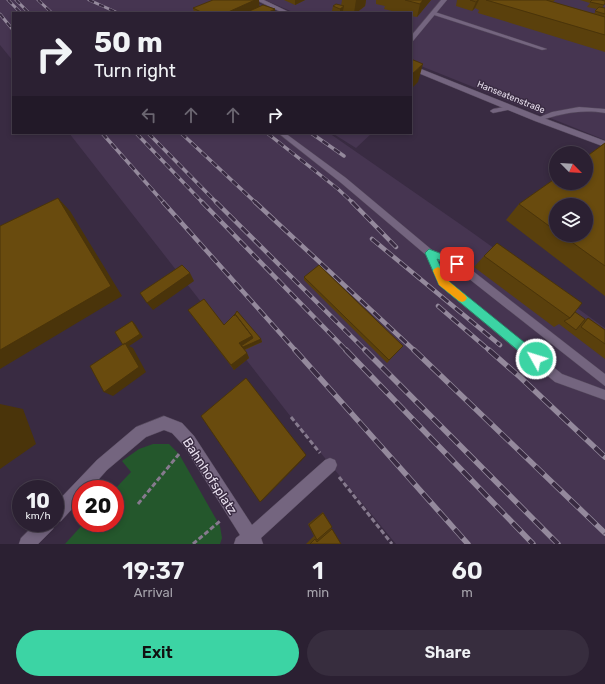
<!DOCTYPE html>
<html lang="en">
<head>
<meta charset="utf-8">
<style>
  body { margin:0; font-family:Rubik,sans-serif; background:#372d3e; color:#f1f3f6; height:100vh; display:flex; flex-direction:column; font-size:15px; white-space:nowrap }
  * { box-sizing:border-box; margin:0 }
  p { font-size:13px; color:#a6a3ac }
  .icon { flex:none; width:22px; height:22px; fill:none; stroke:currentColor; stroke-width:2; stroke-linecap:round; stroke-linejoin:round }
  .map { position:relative; height:544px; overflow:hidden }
  .sheet { display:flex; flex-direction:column; background:#2b2032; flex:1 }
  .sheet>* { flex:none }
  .hud { position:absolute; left:12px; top:12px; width:400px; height:122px; border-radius:0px; box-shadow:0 2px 6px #0003,0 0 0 1px #473e4d; background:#2b2032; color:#f1f3f6; overflow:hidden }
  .needle { width:26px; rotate:114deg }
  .buttons { position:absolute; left:549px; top:146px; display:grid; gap:8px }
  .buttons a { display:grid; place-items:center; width:44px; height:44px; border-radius:50%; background:#2b2032; box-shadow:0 2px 6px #0003,0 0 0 1px #473e4d; font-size:20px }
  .speed { position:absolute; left:12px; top:480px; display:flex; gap:8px; font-size:20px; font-weight:700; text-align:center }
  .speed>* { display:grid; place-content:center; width:52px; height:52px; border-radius:50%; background:#2b2032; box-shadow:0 2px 6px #0003,0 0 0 1px #473e4d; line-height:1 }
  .speed small { font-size:10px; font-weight:400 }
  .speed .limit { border:6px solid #d22; background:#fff; color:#111 }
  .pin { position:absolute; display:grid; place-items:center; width:34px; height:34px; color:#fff; margin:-17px; border-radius:8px; box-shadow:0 2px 6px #0006 }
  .me { position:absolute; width:44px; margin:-22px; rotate:309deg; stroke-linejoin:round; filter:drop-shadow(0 0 3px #0008) }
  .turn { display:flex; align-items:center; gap:14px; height:84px; padding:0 16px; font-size:18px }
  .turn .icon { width:52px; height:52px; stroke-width:2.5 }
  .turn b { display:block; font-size:28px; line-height:34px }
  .lanes { display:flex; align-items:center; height:38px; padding:0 16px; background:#0003; justify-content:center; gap:20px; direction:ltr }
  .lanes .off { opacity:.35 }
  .eta { display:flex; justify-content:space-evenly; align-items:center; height:68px; text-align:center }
  .eta b { font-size:24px; font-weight:600; line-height:28px }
  .button { display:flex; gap:8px; margin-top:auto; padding:8px 16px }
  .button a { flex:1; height:46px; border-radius:24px; background:#3cd4a4; color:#111; font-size:16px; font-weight:600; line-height:46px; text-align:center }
  .button a+a { background:#372d3e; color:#f1f3f6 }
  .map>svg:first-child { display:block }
</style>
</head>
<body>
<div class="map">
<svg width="605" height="544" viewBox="0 0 605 544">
  <rect width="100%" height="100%" fill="#392b42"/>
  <path fill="#463551" d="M 0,0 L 251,0 L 280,13 L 13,13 L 13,61 L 0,45 Z
    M 265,0 L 605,0 L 605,140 L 411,62 L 411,13 L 295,13 Z
    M 69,133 L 329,133 L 470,231 L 605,328 L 605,544 L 396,544 L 291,417 Z
    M 332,133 L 372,133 L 356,148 Z"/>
  <path fill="#24572c" d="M 153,444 L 169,444 L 179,454 L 220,526 L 222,538 L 220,544 L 65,544 L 84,523 L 115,523 L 115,489 L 131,472 L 122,461 L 139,449 Z"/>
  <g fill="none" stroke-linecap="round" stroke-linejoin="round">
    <defs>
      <path id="service" d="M 431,12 L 435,12 L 547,49 L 542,50 L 431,14 Z
        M 510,106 L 512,107 L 512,109 L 493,113 L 490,111 L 493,109 Z
        M 579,107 L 605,109 L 605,113 C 579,109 562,114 538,121 L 535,119 L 552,112 Z
        M 278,133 L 285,133 L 346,178 L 432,250 L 460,261 L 605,374 L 605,386 L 454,267 L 436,260 L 445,279 L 562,374 L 605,390 L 605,400 L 555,382 L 439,285 L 426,255 L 340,182 Z"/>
      <path id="minor" d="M 256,0 L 264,0 L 291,13 L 283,13 Z
        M 441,0 L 447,0 L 413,41 L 411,42 L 411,36 Z
        M 411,65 L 541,117 L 605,141 L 605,147 L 535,121 L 411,70 Z
        M 164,416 L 182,423 L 194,436 L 252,525 L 325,460 L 330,458 L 335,460 L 337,465 L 335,470 L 261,538 L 263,544 L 234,544 L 236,538 L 240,535 L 184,446 L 172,433 L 164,430 L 146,437 L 107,470 L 90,489 L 81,489 L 81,499 L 61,521 L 55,523 L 55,504 L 97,460 L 136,427 Z
        M 36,523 L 55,523 L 53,529 L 38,544 L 19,544 L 21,538 Z"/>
    </defs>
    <use href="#service" stroke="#54485b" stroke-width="1"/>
    <use href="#minor" stroke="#54485b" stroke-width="1"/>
    <path stroke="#867a8e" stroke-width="3" stroke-dasharray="5 2.5" stroke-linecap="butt" d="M 291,417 L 320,453
      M 339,477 L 392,544
      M 138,504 L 179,454
      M 193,544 L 220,521"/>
    <use href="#service" fill="#74657f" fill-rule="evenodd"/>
    <use href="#minor" fill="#74657f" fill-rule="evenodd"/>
    <defs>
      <path id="rail-far3" d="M 8,0 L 21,13
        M 16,0 L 29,13
        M 38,0 L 52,13
        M 89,0 L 118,13
        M 0,14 L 13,30"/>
      <path id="rail-far2" d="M 102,133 L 164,203
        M 136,133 L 203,203
        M 148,133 L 217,203
        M 181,133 L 256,203
        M 267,133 L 338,189 L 353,203
        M 311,133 L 344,156"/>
      <path id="rail-far1" d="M 163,202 L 296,351
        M 202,202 L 347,351
        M 216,202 L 366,351
        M 255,202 L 415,351
        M 352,202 L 396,247
        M 372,239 L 500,345
        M 438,306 L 490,351"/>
      <path id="rail" d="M 295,350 L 468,544
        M 346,350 L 533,544
        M 365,350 L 558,544
        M 414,350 L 605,533
        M 489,350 L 520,377 L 605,457"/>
    </defs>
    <use href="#rail-far3" stroke="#94899c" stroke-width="3"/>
    <use href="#rail-far2" stroke="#94899c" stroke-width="3.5"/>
    <use href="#rail-far1" stroke="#94899c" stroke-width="4.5"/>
    <use href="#rail" stroke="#94899c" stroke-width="5.5"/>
    <use href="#rail-far3" stroke="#392b42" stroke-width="2" stroke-dasharray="5.5" stroke-linecap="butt"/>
    <use href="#rail-far2" stroke="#392b42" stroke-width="2.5" stroke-dasharray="7" stroke-linecap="butt"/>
    <use href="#rail-far1" stroke="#392b42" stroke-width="3" stroke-dasharray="9" stroke-linecap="butt"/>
    <use href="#rail" stroke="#392b42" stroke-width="4" stroke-dasharray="12" stroke-linecap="butt"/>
  </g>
  <path fill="#5a400c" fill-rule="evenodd" d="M 284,0 L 305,0 L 295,5 Z
    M 342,0 L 366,0 L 365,6 L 356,13 L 350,13 L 343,11 L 340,13 L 339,13 L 332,11 L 333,6 L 341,6 Z
    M 375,0 L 431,0 L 417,17 L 411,16 L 411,13 L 400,13 L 384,9 L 385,6 L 376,4 L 376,0 Z
    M 457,0 L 555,0 L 553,2 L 594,14 L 597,9 L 587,7 L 590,3 L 580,0 L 605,0 L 605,3 L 602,8 L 605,8 L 605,52 L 478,13 L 479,10 L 475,8 L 472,11 L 456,6 Z
    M 260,7 L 275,9 L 275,13 L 194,13 L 193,8 Z
    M 605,143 L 605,296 L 506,220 L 519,204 ZM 556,205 L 586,235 L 556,235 Z
    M 484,256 L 575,312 L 584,320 L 588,318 L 605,330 L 605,359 L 559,324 L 554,327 L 474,267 Z
    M 304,277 L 403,346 L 387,363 L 304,280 Z
    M 188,310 L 261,339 L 262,342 L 245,350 L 247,353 L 249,358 L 234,370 Z
    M 323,512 L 332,527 L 331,528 L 341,544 L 306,544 L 314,536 L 308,524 Z"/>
  <path fill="#4a340a" d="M 255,0 L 259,0 L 260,12 L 258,13 L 226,13 Z
    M 295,0 L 305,0 L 295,5 Z
    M 356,0 L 366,0 L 365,6 L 356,13 L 354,13 Z
    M 423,0 L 431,0 L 417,17 L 420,4 Z
    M 478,0 L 479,0 L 475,8 L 472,11 L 476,2 Z
    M 344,6 L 343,11 L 340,13 L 340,9 Z
    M 275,9 L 275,13 L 267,13 Z
    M 423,64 L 418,82 L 411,89 L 411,75 Z
    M 58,198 L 70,211 L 122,296 L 0,369 L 0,350 Z
    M 190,273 L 194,281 L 153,310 L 147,303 Z
    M 132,321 L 135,324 L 143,337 L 129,346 L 133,348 L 146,372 L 113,396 L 104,392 L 123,345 Z
    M 252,336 L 261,339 L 262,342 L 243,350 L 239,343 Z
    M 247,353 L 249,358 L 234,370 L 231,365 Z
    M 0,404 L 23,409 L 36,444 L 0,469 Z
    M 306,455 L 306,456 L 263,500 L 260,502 Z"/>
  <path fill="#694b0e" stroke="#4a340a" d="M 213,0 L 255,0 L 226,13 L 203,13 L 193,8 Z
    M 405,0 L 423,0 L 420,4 Z
    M 470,0 L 478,0 L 476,2 Z
    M 486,0 L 546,0 L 605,17 L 605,35 Z
    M 592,0 L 601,0 L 605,1 L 605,3 L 604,5 L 590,2 Z
    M 336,4 L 344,6 L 340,9 L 333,6 Z
    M 263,5 L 275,9 L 267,13 L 245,13 Z
    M 599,7 L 605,8 L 605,14 L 595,11 Z
    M 411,59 L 423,64 L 411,75 Z
    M 605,143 L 605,266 L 562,235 L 586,235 L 586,205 L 556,205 L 556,231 L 519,204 L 556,178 L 556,183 L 586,183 L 586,157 Z
    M 58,198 L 111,286 L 0,350 L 0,226 Z
    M 497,243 L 582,303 L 570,318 L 484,256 Z
    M 182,265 L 190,273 L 147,303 L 140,293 Z
    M 319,265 L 403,346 L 389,360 L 304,277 Z
    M 204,299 L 224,325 L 235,314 L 252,336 L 239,343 L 247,353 L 231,365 L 188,310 Z
    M 237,311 L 261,339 L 243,347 L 241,346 L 253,338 L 252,336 L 235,314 L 234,316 Z
    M 575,312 L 585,319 L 576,330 L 564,321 L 570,318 Z
    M 588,318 L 605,330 L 605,344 L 581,327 Z
    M 132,321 L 140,334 L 123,345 L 115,332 Z
    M 125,343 L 139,367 L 104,392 L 90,366 Z
    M 246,378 L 306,455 L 260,502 L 201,416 Z
    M 323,513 L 332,527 L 317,540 L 309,525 Z
    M 332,529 L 341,544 L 310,544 L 315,539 L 317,542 Z"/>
  <path fill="#3cd4a4" stroke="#278a6b" d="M 429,249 L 460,261 L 462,264 L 457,267 L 437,259 L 446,279 L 540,355 L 541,359 L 540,362 L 536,364 L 532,362 L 439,285 L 425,253 Z"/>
  <path fill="#f59e0b" d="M 438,267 L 441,269 L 446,279 L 465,295 L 467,298 L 465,301 L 462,302 L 459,301 L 439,285 L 433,271 L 434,269 Z"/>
  <g text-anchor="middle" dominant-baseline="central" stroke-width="3" stroke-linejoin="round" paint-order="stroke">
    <g font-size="9" fill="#e7deed" stroke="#392b42">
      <text transform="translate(511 97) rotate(22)">Hanseatenstraße</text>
    </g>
    <g font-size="13" fill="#e7deed" stroke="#392b42">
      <text transform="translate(210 476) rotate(57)">Bahnhofsplatz</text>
    </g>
  </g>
</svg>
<div class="buttons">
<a><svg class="needle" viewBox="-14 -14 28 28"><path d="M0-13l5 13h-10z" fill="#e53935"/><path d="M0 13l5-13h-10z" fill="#a6a3ac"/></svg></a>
<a><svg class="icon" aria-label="layers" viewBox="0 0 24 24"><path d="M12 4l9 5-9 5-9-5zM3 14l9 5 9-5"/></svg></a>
</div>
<div class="speed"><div>10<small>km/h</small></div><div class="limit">20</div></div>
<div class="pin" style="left:457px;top:264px;background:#d93025"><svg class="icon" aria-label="arrive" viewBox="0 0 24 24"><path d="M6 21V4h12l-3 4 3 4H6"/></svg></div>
<svg class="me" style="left:536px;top:359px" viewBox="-20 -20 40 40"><circle r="17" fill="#3cd4a4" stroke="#fff" stroke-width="3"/><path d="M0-11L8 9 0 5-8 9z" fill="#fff"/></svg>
<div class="hud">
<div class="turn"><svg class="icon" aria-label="right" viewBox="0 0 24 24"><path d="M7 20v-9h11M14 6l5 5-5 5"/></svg><div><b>50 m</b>Turn right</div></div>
<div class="lanes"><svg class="icon off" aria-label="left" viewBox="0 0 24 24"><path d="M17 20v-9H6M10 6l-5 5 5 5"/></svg><svg class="icon off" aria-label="ahead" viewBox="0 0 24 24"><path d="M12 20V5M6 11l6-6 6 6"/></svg><svg class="icon off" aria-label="ahead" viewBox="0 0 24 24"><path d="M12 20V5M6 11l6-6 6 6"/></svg><svg class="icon" aria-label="right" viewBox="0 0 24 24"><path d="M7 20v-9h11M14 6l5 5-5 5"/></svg></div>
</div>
</div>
<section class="sheet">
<div class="eta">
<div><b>19:37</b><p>Arrival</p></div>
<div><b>1</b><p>min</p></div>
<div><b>60</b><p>m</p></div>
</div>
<div class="button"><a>Exit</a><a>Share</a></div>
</section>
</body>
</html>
